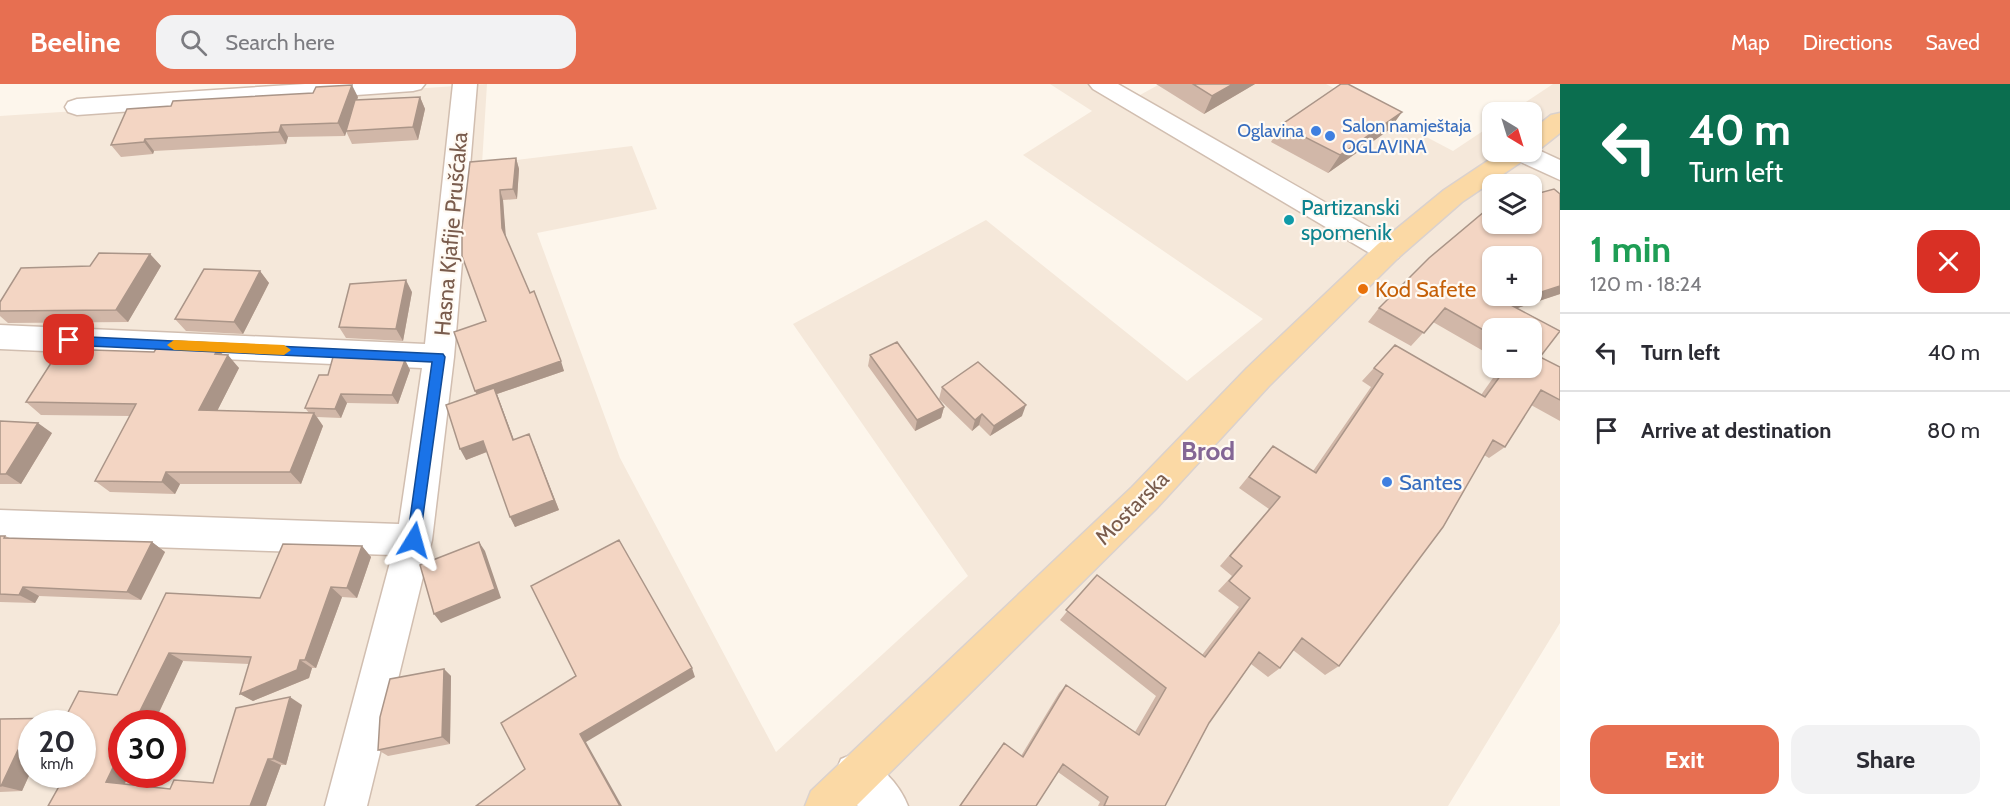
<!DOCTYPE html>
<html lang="en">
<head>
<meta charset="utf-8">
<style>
  body { margin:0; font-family:Cabin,sans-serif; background:#f2f2f3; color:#2b2b33; height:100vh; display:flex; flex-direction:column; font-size:22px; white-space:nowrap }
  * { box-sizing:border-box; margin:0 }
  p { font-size:20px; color:#7c7c81 }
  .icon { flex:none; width:33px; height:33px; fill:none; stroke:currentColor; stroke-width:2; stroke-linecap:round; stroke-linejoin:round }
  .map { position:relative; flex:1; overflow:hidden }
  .panel { display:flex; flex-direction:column; background:#fff; width:450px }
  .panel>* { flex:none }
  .banner { background:#0b6e4f; color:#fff; overflow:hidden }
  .needle { width:39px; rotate:142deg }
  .tools { position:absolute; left:1482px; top:18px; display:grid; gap:12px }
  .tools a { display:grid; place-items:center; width:60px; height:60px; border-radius:12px; background:#fff; box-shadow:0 2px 4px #0004; font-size:30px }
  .speed { position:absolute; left:18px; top:626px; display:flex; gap:12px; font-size:30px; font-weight:700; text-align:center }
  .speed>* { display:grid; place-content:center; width:78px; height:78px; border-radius:50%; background:#fff; box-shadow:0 2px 4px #0004; line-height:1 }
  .speed small { font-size:15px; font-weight:400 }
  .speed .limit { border:9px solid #d22; background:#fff; color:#111 }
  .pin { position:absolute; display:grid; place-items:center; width:51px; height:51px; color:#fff; margin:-26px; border-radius:12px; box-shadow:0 3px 9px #0006 }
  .me { position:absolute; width:66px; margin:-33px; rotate:8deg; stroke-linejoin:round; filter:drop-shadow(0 0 4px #0008) }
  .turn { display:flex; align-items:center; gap:21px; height:126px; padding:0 30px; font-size:27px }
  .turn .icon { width:78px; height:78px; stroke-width:2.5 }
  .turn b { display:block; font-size:42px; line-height:51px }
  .round { display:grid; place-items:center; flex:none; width:63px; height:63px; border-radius:18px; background:#f2f2f3 }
  .summary { display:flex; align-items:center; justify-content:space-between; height:102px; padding:0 30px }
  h1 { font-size:36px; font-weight:700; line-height:45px; color:#1e9e55 }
  .cta { display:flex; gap:12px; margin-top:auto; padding:12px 30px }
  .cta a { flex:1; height:69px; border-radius:18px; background:#e76f51; color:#fff; font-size:24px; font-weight:700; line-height:69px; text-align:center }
  .cta a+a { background:#f2f2f3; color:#2b2b33 }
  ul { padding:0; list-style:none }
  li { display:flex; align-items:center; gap:18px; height:78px; padding:0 30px; border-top:2px solid #e1e1e2 }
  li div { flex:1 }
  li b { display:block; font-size:22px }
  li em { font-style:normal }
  header { display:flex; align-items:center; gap:36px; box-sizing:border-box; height:84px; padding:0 30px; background:#e76f51; color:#fff }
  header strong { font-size:28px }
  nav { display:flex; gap:33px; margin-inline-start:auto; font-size:21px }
  .search { width:420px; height:54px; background:#f2f2f3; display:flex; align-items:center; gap:15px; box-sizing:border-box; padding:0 21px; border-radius:18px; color:#7c7c81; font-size:22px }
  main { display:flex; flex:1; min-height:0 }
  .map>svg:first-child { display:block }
</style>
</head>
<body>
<header>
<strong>Beeline</strong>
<div class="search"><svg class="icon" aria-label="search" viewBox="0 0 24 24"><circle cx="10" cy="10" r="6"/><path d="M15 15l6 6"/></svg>Search here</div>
<nav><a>Map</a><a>Directions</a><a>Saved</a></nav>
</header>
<main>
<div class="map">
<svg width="1560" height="722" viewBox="0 0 1560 722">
  <rect width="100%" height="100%" fill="#fdf6ec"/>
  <path fill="#f5e8da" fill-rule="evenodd" d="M 487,0 L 482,80 L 632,62 L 657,125 L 537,149 L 620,374 L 776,668 L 968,492 L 793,240 L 986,136 L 1187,297 L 1263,235 L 1023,71 L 1092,27 L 1050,0 L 1120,0 L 1140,11 L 1160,0 L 1326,0 L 1453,67 L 1492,41 L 1492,68 L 1532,68 L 1532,28 L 1511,28 L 1553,0 L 1560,0 L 1560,539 L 1448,722 L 0,722 L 0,32 ZM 1492,100 L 1532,100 L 1532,140 L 1492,140 ZM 1492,172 L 1532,172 L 1532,212 L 1492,212 ZM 1492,244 L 1532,244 L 1532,284 L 1492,284 ZM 32,639 L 82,639 L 82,690 L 32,690 ZM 122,639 L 172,639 L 172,690 L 122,690 Z"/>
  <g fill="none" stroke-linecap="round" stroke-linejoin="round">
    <defs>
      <path id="minor" d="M 305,0 L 425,0 L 421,5 L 413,7 L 77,31 L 68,28 L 65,23 L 68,18 L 77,15 Z
        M 453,0 L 477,0 L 454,273 L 432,456 L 367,722 L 325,722 L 392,471 L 0,458 L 0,426 L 399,440 L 422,284 L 0,265 L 0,241 L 425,260 Z
        M 1089,0 L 1118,0 L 1398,160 L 1402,167 L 1398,174 L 1388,177 L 1378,174 L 1093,5 Z
        M 1532,63 L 1560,76 L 1560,96 L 1512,74 L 1508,68 L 1532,68 Z
        M 856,669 C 879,679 899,699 908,722 L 858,722 L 841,705 L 835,690 L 841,675 Z"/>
      <path id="major" d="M 1560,29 L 1560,49 L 1541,64 L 1532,66 L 1532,46 L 1551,31 Z
        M 1501,68 L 1531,68 L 1527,74 L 1462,118 L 1398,174 L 1269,302 L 1156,425 L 856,722 L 805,722 L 811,707 L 1132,403 L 1247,284 L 1378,160 L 1444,106 Z"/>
    </defs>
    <use href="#minor" stroke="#d1beb0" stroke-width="3"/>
    <use href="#major" stroke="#dad1cd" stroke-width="3"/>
    <use href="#minor" fill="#fff" fill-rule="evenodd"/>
    <use href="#major" fill="#fbd9a5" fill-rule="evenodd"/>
  </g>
  <path fill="#d1b7a8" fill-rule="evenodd" d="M 1156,0 L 1255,0 L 1204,30 Z
    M 358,13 L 357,16 L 420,13 L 425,25 L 418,56 L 352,60 L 346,47 L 345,52 L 288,53 L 286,60 L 154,67 L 153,70 L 121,73 L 111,61 Z
    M 1402,28 L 1389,46 L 1328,89 L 1271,58 L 1281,41 Z
    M 516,74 L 519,85 L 517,115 L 503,116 L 505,152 L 564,287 L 497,310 L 514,356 L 534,361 L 559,426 L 515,443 L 487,368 L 466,376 L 477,310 L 475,307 L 486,237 L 462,172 Z
    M 1554,105 L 1560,110 L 1560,210 L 1517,224 L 1560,247 L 1540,273 L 1560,283 L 1560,337 L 1531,321 L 1505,363 L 1489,374 L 1484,371 L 1443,443 L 1339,582 L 1325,591 L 1293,566 L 1280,584 L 1268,593 L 1251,580 L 1209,639 L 1165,722 L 1098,722 L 1100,718 L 1058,688 L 1036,722 L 959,722 L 999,665 L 1004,659 L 1021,672 L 1059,609 L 1066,601 L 1135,648 L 1156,612 L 1060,536 L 1097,491 L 1202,571 L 1239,523 L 1218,507 L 1232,492 L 1220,482 L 1269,425 L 1239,404 L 1273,362 L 1313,387 L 1371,303 L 1362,297 L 1395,261 L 1481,311 L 1500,284 L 1532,284 L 1532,244 L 1492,244 L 1492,272 L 1433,238 L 1411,262 L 1368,238 L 1379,224 L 1429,174 L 1491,122 L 1492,122 L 1492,140 L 1532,140 L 1532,111 ZM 1492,172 L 1532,172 L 1532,212 L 1492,212 Z
    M 150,170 L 161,182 L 128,238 L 8,239 L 0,232 L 0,218 L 90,182 Z
    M 260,187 L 269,199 L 243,250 L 186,247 L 175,235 Z
    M 412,208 L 403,257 L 346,254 L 339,243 Z
    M 223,271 L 239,284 L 217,327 L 309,329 L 305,324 L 328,291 L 405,276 L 410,286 L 398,320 L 347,319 L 341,334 L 317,333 L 323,342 L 301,400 L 180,400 L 175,410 L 110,408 L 95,397 L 130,332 L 41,331 L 26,318 Z
    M 870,271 L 944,323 L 941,334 L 915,347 L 868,282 Z
    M 942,303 L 1022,332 L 990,352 L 979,341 L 972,347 L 939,315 Z
    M 0,337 L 52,349 L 21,400 L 0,400 Z
    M 0,452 L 5,452 L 10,454 L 152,458 L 165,468 L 141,516 L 39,512 L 35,519 L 0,518 Z
    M 362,462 L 371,473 L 357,514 L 342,513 L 316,584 L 312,584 L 309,594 L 253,617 L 240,610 L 249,580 L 183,577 L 154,639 L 122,639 L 122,690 L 129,690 L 125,700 L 170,705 L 213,699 L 302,621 L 286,681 L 281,681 L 266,722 L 48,722 L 82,690 L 82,639 L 32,639 L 32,685 L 22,707 L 0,708 L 0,635 L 65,634 L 117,611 L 166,509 L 260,514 Z
    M 444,585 L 451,592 L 450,660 L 388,672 L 378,666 Z"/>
  <path fill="#aa9588" d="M 1233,0 L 1255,0 L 1204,30 L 1212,12 Z
    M 352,1 L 358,13 L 345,52 L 338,39 Z
    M 420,13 L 425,25 L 418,56 L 413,43 Z
    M 1402,28 L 1389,46 L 1328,89 L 1340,71 Z
    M 281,41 L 288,53 L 286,60 L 279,48 Z
    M 145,55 L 154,67 L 153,70 L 144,58 Z
    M 516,74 L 519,85 L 517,115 L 513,105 Z
    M 500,106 L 503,116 L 506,154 L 502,144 Z
    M 150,170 L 161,182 L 128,238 L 116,226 Z
    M 260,187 L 269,199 L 243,250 L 234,238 Z
    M 406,196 L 412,208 L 403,257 L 396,245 Z
    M 1560,202 L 1560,210 L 1494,232 L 1507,219 Z
    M 218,265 L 226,274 L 228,271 L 239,284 L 211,339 L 199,326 L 215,270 Z
    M 405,276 L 410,286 L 398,320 L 392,311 Z
    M 561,277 L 564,287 L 497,310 L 518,367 L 480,316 L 475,307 Z
    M 341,310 L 347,319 L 341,334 L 335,325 Z
    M 1026,321 L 1022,332 L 990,352 L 994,342 Z
    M 944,323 L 941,334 L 915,347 L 917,336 Z
    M 314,329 L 323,342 L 301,400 L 290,388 Z
    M 982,330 L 979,341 L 972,347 L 975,336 Z
    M 38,339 L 52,349 L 21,400 L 6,390 Z
    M 529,350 L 559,426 L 515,443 L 510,433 Z
    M 483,357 L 489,367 L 466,376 L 460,365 Z
    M 166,388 L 180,400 L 175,410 L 162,398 Z
    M 152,458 L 165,468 L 141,516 L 127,508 Z
    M 479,458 L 485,467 L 501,514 L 441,539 L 434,530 Z
    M 362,462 L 371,473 L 357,514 L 347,504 Z
    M 23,503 L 39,512 L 35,519 L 19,511 Z
    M 331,503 L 342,513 L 316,584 L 305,576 Z
    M 169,569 L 183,577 L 154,639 L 134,639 Z
    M 300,576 L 312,584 L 309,594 L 253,617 L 240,610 Z
    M 692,584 L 695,593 L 586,658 L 622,722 L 620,722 L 580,650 Z
    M 444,585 L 451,592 L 450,660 L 442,653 Z
    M 290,613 L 302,621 L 286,681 L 273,675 Z
    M 122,665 L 122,690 L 129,690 L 123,703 L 106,698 Z
    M 18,666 L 32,670 L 32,685 L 22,707 L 1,702 Z
    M 268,675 L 281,681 L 266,722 L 250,722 Z"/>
  <path fill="#f3d5c3" stroke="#aa9588" stroke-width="1.5" d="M 1193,0 L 1233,0 L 1212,12 Z
    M 1341,0 L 1348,0 L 1402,28 L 1340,71 L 1281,41 Z
    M 352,1 L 338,39 L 281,41 L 279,48 L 145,55 L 144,58 L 111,61 L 127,25 L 171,22 L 173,17 L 313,9 L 316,3 Z
    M 420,13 L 413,43 L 346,47 L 355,16 Z
    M 516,74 L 513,105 L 500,106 L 502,144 L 530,209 L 534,207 L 561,277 L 475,307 L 454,248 L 486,237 L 462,172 L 462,144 L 470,78 Z
    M 1554,105 L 1560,110 L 1560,202 L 1532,211 L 1532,172 L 1492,172 L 1492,212 L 1529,212 L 1507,219 L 1560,247 L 1540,273 L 1560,283 L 1560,316 L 1541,306 L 1505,363 L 1493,356 L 1443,443 L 1339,582 L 1302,554 L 1280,584 L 1259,568 L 1209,639 L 1165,722 L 1104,722 L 1108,713 L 1063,680 L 1036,722 L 960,722 L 1004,659 L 1023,673 L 1066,601 L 1139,651 L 1166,604 L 1066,526 L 1097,491 L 1205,573 L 1250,514 L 1229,497 L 1242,482 L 1230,472 L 1280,413 L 1249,393 L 1273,362 L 1316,389 L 1383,290 L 1374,284 L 1395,261 L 1485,313 L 1506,284 L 1532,284 L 1532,244 L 1492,244 L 1492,251 L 1445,224 L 1424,249 L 1379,224 L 1429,174 L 1491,122 L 1492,122 L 1492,140 L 1532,140 L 1532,111 Z
    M 99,169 L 150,170 L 116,226 L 0,227 L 0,218 L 21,184 L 90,182 Z
    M 204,185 L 260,187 L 234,238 L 175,235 Z
    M 406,196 L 396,245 L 339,243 L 350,200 Z
    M 897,258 L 944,323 L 917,336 L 870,271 Z
    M 158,262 L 218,265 L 215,270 L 228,271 L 199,326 L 314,329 L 290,388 L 166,388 L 162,398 L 95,397 L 136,320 L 26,318 L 60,265 L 154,268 Z
    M 333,273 L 405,276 L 392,311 L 341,310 L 335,325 L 305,324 L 319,291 L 328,291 Z
    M 978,278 L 1026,321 L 994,342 L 982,330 L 975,336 L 942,303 Z
    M 494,304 L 513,356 L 529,350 L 554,416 L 510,433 L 483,357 L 460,365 L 446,321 Z
    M 0,337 L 38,339 L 6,390 L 0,390 Z
    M 0,452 L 5,452 L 4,454 L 152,458 L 127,508 L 23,503 L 19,511 L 0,510 Z
    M 619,456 L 692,584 L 580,650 L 620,722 L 476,722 L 525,685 L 501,639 L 576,592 L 531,502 Z
    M 479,458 L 495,505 L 434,530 L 420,481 Z
    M 283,460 L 362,462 L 347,504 L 331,503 L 305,576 L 300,576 L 297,586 L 240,610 L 251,573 L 169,569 L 134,639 L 122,639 L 122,665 L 106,698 L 170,705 L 174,696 L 213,699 L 236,624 L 290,613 L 273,675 L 268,675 L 250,722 L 48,722 L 66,690 L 82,690 L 82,639 L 32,639 L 32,667 L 18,666 L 1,702 L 0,702 L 0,635 L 65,634 L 79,607 L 117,611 L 166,509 L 260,514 Z
    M 444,585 L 442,653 L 378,666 L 380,633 L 390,595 Z"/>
  <path fill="#1a73e8" stroke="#114b97" stroke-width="1.5" d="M 69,252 L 443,270 L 445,273 L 419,461 L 414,463 L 407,456 L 432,278 L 69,261 L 63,256 Z"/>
  <path fill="#f59e0b" d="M 174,256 L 284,261 L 291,266 L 284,271 L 174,266 L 167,261 Z"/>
  <g fill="#3f7fe0" stroke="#fffaf3" stroke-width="2">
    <circle cx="1316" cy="47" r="6"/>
    <circle cx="1330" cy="52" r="6"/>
    <circle cx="1387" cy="398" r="6"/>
  </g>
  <circle fill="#0f9aa8" stroke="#fffaf3" stroke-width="2" cx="1289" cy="136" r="6"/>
  <circle fill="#e8710a" stroke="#fffaf3" stroke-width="2" cx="1363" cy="205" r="6"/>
  <g text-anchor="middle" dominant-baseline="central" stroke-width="4.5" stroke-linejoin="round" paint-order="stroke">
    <g font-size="18" fill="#366cbe" stroke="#fffaf3" text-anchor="start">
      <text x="1342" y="42">Salon namještaja<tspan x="1342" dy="21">OGLAVINA</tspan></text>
      <text x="1304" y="47" text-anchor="end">Oglavina</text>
    </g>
    <g font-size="22" fill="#0d838f" stroke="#fffaf3" text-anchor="start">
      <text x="1301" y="123">Partizanski<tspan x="1301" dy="25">spomenik</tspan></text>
    </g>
    <g font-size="22" fill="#7a5c4d" stroke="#fffaf3">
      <text transform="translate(451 150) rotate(-85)">Hasna Kjafije Prušćaka</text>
      <text transform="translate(1132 424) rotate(-45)">Mostarska</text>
    </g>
    <g font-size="22" fill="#c56008" stroke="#fffaf3" text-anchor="start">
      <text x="1375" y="205">Kod Safete</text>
    </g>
    <g font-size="22" fill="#366cbe" stroke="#fffaf3" text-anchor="start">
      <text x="1399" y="398">Santes</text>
    </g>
    <g font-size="26" font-weight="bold" fill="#846695" stroke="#fffaf3">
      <text x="1208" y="367">Brod</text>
    </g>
  </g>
</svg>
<div class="tools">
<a><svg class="needle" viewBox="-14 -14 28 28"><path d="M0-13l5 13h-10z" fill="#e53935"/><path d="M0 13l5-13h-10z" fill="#7c7c81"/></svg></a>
<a><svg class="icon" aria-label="layers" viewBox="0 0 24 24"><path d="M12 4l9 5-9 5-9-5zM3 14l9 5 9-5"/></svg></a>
<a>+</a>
<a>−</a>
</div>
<div class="speed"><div>20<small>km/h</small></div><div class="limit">30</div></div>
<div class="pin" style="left:69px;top:256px;background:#d93025"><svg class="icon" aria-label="arrive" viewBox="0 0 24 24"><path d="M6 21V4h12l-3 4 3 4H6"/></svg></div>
<svg class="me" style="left:414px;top:456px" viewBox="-20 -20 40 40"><path d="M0-17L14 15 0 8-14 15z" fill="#1a73e8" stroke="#fff" stroke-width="4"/></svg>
</div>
<section class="panel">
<div class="banner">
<div class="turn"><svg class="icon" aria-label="left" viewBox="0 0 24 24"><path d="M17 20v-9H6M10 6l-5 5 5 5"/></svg><div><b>40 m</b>Turn left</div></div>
</div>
<div class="summary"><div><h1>1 min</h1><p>120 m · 18:24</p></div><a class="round" style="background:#d93025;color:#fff"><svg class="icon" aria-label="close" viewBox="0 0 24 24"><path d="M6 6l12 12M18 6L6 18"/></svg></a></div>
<ul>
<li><svg class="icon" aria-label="left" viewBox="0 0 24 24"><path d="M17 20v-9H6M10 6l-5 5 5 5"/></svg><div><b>Turn left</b></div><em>40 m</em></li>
<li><svg class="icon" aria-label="arrive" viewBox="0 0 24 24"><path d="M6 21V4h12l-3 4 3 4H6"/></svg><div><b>Arrive at destination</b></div><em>80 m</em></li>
</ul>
<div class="cta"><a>Exit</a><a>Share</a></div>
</section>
</main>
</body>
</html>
